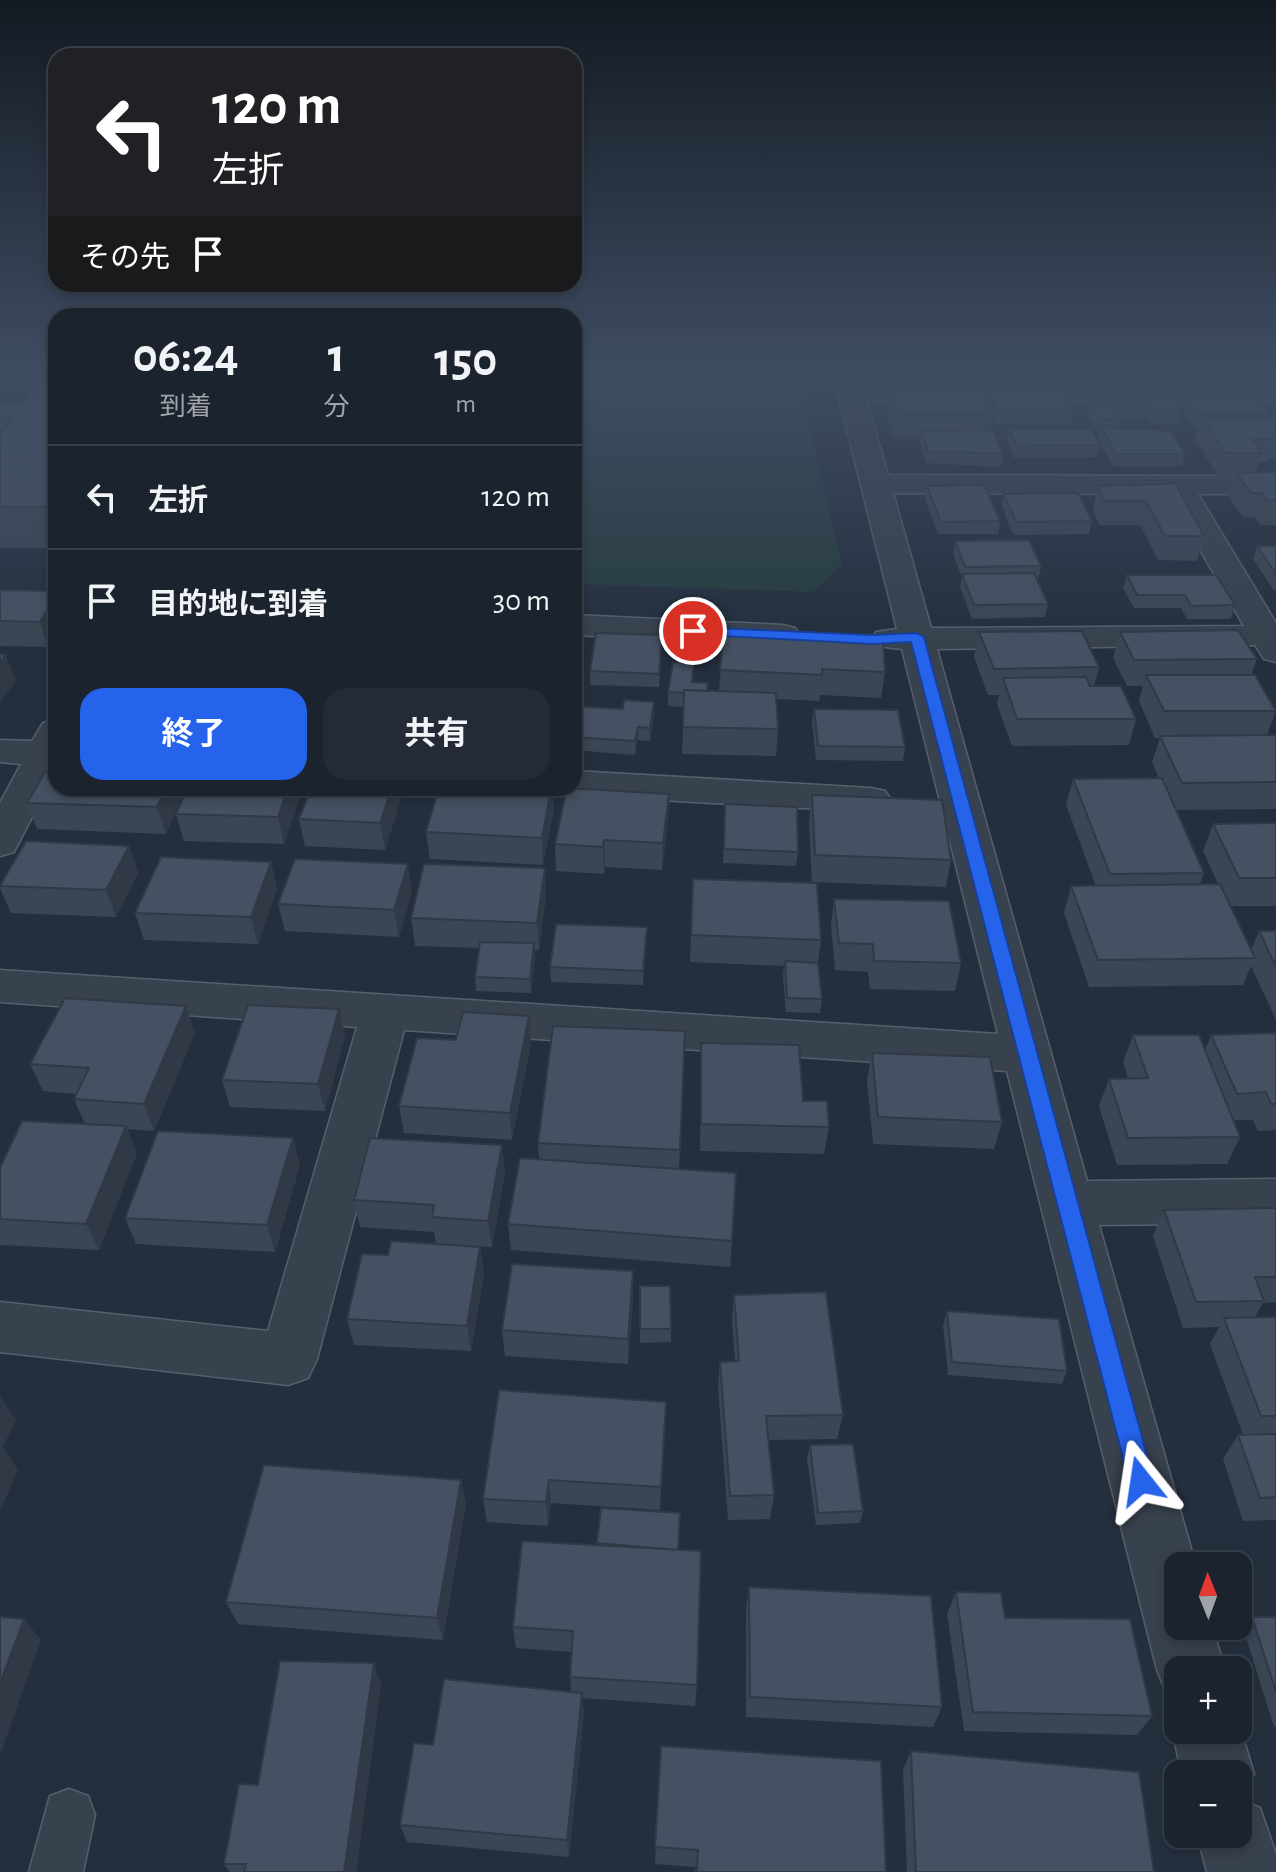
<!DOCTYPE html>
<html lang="ja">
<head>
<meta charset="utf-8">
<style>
  body { margin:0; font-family:"Alegreya Sans","Noto Sans JP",sans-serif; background:#242b36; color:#f1f3f6; height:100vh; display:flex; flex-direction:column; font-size:30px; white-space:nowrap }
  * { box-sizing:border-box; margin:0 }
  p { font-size:26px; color:#a0a4aa }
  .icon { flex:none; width:44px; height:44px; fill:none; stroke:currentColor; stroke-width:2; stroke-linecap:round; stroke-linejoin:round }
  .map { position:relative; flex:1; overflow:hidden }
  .drawer { position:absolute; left:48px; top:308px; width:534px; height:488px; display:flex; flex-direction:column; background:#1b232e; border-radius:24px; box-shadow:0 4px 12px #0003,0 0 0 2px #39404a }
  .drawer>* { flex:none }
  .hud { position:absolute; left:48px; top:48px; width:534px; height:244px; border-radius:24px; box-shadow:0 4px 12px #0003,0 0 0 2px #39404a; background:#202124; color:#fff; overflow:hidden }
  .needle { width:52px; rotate:359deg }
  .buttons { position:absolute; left:1164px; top:1552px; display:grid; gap:16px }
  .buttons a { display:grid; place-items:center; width:88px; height:88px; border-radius:16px; background:#1b232e; box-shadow:0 4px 12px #0003,0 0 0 2px #39404a; font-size:40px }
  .pin { position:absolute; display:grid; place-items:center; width:68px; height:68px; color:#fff; margin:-34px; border:4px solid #fff; border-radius:50%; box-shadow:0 2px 8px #0007 }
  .me { position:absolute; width:88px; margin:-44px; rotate:345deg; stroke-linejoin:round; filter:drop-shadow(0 0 6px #0008) }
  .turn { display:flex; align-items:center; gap:28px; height:168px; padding:0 32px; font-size:36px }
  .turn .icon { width:104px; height:104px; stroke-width:2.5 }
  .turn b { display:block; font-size:56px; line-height:68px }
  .then { display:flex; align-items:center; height:76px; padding:0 32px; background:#0003; gap:16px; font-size:30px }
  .eta { display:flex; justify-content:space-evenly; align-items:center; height:136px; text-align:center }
  .eta b { font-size:48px; font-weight:700; line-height:56px }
  .button { display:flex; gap:16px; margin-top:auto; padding:16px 32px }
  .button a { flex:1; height:92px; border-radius:24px; background:#2563eb; color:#fff; font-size:32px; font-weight:700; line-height:92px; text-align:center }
  .button a+a { background:#242b36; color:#f1f3f6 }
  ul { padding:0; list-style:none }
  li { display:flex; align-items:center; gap:24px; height:104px; padding:0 32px; border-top:2px solid #39404a }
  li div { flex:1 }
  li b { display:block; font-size:30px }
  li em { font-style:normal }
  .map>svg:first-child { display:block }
</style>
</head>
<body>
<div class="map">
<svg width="1276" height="1872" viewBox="0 0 1276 1872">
  <rect width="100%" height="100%" fill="#242f3e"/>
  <path fill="#263c3f" d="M 574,374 L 797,374 L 842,564 L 813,592 L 574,584 Z"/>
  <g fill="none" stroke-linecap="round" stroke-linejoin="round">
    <defs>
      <path id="service" d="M 69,1789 L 88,1796 L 95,1815 L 83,1872 L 29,1872 L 50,1796 Z"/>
      <path id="minor" d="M 833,374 L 859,374 L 862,386 L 1276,385 L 1276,401 L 867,402 L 888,475 L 1276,476 L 1276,494 L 1198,494 L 1276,623 L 1276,662 L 1264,659 L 1255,645 L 937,649 L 1087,1181 L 1276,1179 L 1276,1223 L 1099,1225 L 1196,1566 L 1178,1566 L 1178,1626 L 1212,1626 L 1225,1670 L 1178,1670 L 1178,1698 L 1167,1694 L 1157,1670 L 1007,1071 L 404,1030 L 317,1359 L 308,1378 L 288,1385 L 0,1352 L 0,1302 L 268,1331 L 357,1027 L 0,1002 L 0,970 L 998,1034 L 902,649 L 876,646 L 871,639 L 876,632 L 897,629 ZM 893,493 L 1168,494 L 1244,626 L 931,628 Z
        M 574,615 L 783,625 L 795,628 L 800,635 L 795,642 L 783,645 L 574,635 Z
        M 56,720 L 56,770 L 14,852 L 0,856 L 0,803 L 21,764 L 0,762 L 0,740 L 32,741 L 43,723 Z
        M 574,771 L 871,788 L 885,791 L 891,800 L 885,809 L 871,812 L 574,795 L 560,792 L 558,788 L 574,788 Z
        M 1178,1716 L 1178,1730 L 1238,1730 L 1238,1721 L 1254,1774 L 1241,1800 L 1260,1808 L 1276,1854 L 1276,1872 L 1207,1872 L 1197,1834 L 1238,1834 L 1238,1774 L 1182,1774 L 1172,1730 Z"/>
    </defs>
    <use href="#service" stroke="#565f6c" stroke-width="3"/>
    <use href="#minor" stroke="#565f6c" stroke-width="3"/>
    <use href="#service" fill="#38414e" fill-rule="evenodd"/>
    <use href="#minor" fill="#38414e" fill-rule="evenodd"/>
  </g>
  <path fill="#3b4654" d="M 56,374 L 56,548 L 0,548 L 0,402 L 23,402 Z
    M 890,392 L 987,401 L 989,392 L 1073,412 L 1070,424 L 995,424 L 992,418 L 990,430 L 1003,454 L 1001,467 L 926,463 L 920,443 L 920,437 L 895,437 L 887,415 Z
    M 1275,392 L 1276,392 L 1276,410 L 1271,404 Z
    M 1183,393 L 1217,396 L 1268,414 L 1267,417 L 1276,417 L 1276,458 L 1270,458 L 1268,462 L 1259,462 L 1256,472 L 1276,472 L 1276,525 L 1260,525 L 1254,517 L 1243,517 L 1228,496 L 1234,477 L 1219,477 L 1195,440 L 1198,427 L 1195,427 L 1180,405 Z
    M 1114,395 L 1181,412 L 1178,424 L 1150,424 L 1147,419 L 1121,418 L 1122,420 L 1121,428 L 1185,454 L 1182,466 L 1113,466 L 1098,439 L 1100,432 L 1098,432 L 1086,413 L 1089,401 L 1112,404 Z
    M 1009,429 L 1100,445 L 1097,457 L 1014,458 L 1007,442 Z
    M 1131,481 L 1204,536 L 1197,561 L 1158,560 L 1140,525 L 1099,525 L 1093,510 L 1098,486 L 1130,485 Z
    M 927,486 L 1000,521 L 998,534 L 938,534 L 925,499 Z
    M 1004,494 L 1092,521 L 1089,534 L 1013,535 L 1002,506 Z
    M 955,541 L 1041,566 L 1038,580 L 1037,580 L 1048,604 L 1045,617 L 972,619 L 960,587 L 962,578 L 953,554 Z
    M 1257,546 L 1276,546 L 1276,589 L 1273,589 L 1253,559 Z
    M 1127,575 L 1235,605 L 1231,619 L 1187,619 L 1181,608 L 1134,608 L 1123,588 Z
    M 0,590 L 56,591 L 56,639 L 54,639 L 48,647 L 0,646 Z
    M 724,629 L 885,672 L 881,698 L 820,695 L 819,701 L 777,699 L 778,729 L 776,756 L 682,754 L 684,707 L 668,706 L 668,692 L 693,682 L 708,683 L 708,691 L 719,691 Z
    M 979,632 L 1099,667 L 1094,686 L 1136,719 L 1129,745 L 1012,746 L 997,704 L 999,695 L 988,695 L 974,657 Z
    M 1120,632 L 1257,659 L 1251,675 L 1276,710 L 1267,735 L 1276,735 L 1276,809 L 1176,810 L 1204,873 L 1200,884 L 1218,884 L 1203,851 L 1213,824 L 1276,823 L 1276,906 L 1230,906 L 1251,950 L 1259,931 L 1276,931 L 1276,1020 L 1251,966 L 1243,985 L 1089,987 L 1064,913 L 1071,886 L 1096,886 L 1066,805 L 1073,779 L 1159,778 L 1152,762 L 1160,738 L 1155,738 L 1139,701 L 1143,686 L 1127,686 L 1113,658 Z
    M 662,649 L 659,687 L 590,685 L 590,671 Z
    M 574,706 L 654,716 L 650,741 L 638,740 L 635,755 L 574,750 Z
    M 814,709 L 905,747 L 903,761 L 816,760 L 812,723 Z
    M 311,788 L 401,788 L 402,795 L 385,850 L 305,846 L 299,819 Z
    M 439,788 L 553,788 L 554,810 L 543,865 L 430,859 L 426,832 Z
    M 185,789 L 166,834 L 37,829 L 27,803 Z
    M 812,795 L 951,860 L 946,887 L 812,882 L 809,822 Z
    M 300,797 L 284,844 L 184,841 L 176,814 Z
    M 725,804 L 798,852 L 796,866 L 723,863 Z
    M 668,821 L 662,870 L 605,867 L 604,874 L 556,871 L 555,844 Z
    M 129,846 L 138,873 L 116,917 L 11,913 L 0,888 L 0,885 Z
    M 271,862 L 277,889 L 258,944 L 144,940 L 135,913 Z
    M 693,879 L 821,940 L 818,963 L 822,999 L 820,1013 L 786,1012 L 783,976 L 784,966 L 690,962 Z
    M 412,891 L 399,937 L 285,931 L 278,904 Z
    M 546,895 L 539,950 L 534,950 L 535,957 L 531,993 L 476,991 L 475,977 L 479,948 L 415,946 L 411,918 Z
    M 834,899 L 961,963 L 955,991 L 870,989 L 868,972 L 835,970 L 831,926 Z
    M 647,927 L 643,985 L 551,982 L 550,967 Z
    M 339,1009 L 345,1036 L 325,1111 L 230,1107 L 222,1080 Z
    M 529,1016 L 531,1044 L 512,1140 L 404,1133 L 399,1106 L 456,1040 Z
    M 685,1031 L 679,1169 L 732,1241 L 730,1267 L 511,1250 L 508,1224 L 539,1159 L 538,1143 Z
    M 195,1033 L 154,1131 L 127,1129 L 137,1153 L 99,1250 L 0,1245 L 0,1168 L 85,1124 L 74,1099 L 77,1094 L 43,1091 L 30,1064 Z
    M 1276,1033 L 1276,1130 L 1258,1131 L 1253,1120 L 1234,1120 L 1240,1137 L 1227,1164 L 1117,1165 L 1099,1106 L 1109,1079 L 1128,1078 L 1123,1062 L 1133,1035 L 1205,1050 L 1211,1035 Z
    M 701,1043 L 803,1101 L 829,1127 L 824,1154 L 700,1151 Z
    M 872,1053 L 1002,1122 L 994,1149 L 873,1144 L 867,1080 Z
    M 502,1145 L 505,1172 L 492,1247 L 436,1244 L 434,1232 L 360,1227 L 354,1200 Z
    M 300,1165 L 275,1252 L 136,1244 L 125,1218 Z
    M 1276,1208 L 1276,1302 L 1263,1303 L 1255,1317 L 1276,1317 L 1276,1520 L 1243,1521 L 1223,1459 L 1238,1435 L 1243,1435 L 1210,1344 L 1219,1327 L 1183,1328 L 1153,1236 L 1164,1210 Z
    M 480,1247 L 484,1273 L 471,1351 L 354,1345 L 347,1319 L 388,1255 Z
    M 633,1271 L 633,1297 L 628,1364 L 505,1356 L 502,1330 Z
    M 640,1286 L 671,1329 L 671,1342 L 640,1343 Z
    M 734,1295 L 843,1415 L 837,1439 L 768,1440 L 774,1495 L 770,1519 L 728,1520 L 718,1387 L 720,1362 L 735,1361 L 732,1321 Z
    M 947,1311 L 1067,1371 L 1062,1384 L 948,1375 L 943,1325 Z
    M 666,1402 L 660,1510 L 551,1503 L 548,1526 L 487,1522 L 483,1499 Z
    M 810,1445 L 863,1511 L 860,1523 L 816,1525 L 807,1458 Z
    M 466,1503 L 443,1640 L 238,1624 L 226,1602 Z
    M 601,1508 L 678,1550 L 697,1685 L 695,1706 L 582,1698 L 584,1713 L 569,1857 L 407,1842 L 400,1825 L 433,1745 L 571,1692 L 570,1677 L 571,1652 L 516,1648 L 513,1627 L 597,1545 Z
    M 749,1587 L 942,1707 L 933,1727 L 746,1717 L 746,1609 Z
    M 956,1592 L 1005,1618 L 1152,1716 L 1137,1735 L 964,1731 L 947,1614 Z
    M 1252,1617 L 1276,1617 L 1276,1727 L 1274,1727 L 1243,1628 Z
    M 381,1684 L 356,1872 L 230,1872 L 224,1864 L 258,1785 Z
    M 661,1746 L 886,1872 L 695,1872 L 696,1867 L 655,1864 Z
    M 911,1751 L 1154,1872 L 907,1872 L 903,1770 Z"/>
  <path fill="#303945" d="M 45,613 L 54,639 L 48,647 L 40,622 Z
    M 662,635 L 662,649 L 659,687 L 659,674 Z
    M 6,655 L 16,681 L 0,703 L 0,663 Z
    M 654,702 L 654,716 L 650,741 L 650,728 Z
    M 638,727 L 638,740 L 635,755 L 635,741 Z
    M 166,788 L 185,788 L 185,789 L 166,834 L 157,807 Z
    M 288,788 L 298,788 L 300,797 L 284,844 L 278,817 Z
    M 392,788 L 401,788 L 402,795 L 385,850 L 380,823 Z
    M 551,788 L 553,788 L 554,810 L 543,865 L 542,838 Z
    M 669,794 L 668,821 L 662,870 L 663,843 Z
    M 604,840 L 605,867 L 604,874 L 603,847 Z
    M 129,846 L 138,873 L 116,917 L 106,890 Z
    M 271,862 L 277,889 L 258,944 L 251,917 Z
    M 408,864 L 412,891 L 399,937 L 394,910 Z
    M 545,868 L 546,895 L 539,950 L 537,923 Z
    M 647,927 L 647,941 L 643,985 L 643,971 Z
    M 534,943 L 535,957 L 531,993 L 530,979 Z
    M 186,1006 L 195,1033 L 154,1131 L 144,1104 Z
    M 339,1009 L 345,1036 L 325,1111 L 318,1084 Z
    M 529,1016 L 531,1044 L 512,1140 L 510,1113 Z
    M 126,1126 L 137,1153 L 99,1250 L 86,1224 Z
    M 293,1138 L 300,1165 L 275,1252 L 267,1225 Z
    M 502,1145 L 505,1172 L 492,1247 L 488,1221 Z
    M 480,1247 L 484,1273 L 471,1351 L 467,1326 Z
    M 633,1271 L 633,1297 L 628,1364 L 628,1339 Z
    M 0,1396 L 16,1420 L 3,1447 L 18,1470 L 0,1511 Z
    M 666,1402 L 665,1427 L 660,1510 L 661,1487 Z
    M 461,1480 L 466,1503 L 443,1640 L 437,1618 Z
    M 549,1480 L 551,1503 L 548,1526 L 546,1502 Z
    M 24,1619 L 41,1640 L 0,1755 L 0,1683 Z
    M 374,1663 L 381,1684 L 356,1872 L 344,1872 Z
    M 582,1693 L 584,1713 L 569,1857 L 567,1840 Z"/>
  <path fill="#455162" stroke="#303945" stroke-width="2" d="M 44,374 L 56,374 L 56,507 L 0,507 L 0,434 L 12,417 L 0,417 L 0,402 L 23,402 Z
    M 983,391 L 993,414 L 898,414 L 890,392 Z
    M 989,392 L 1063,392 L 1073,412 L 997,412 Z
    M 1183,393 L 1213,393 L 1217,396 L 1257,400 L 1268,414 L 1199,415 Z
    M 1170,394 L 1181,412 L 1153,412 L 1150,407 L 1121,407 L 1114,395 Z
    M 1089,401 L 1110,401 L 1122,420 L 1101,420 Z
    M 1201,417 L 1276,417 L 1276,434 L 1272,434 L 1276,439 L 1252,439 L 1262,453 L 1226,453 Z
    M 1101,427 L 1171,431 L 1185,454 L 1116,454 Z
    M 1009,429 L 1091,429 L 1100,445 L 1017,446 Z
    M 993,430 L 1003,454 L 928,451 L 921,431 Z
    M 1276,472 L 1276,500 L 1268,501 L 1262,493 L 1251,493 L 1236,473 Z
    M 1131,481 L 1167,481 L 1169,484 L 1133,485 Z
    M 1175,483 L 1204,536 L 1165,536 L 1146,501 L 1105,501 L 1098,486 Z
    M 984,485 L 1000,521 L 941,522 L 927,486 Z
    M 1078,493 L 1092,521 L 1016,522 L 1004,494 Z
    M 1029,540 L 1041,566 L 965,567 L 955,541 Z
    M 1257,546 L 1276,546 L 1276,574 Z
    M 1034,573 L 1048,604 L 974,605 L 962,574 Z
    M 1127,575 L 1216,575 L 1235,605 L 1191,606 L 1185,595 L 1137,595 Z
    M 0,590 L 56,591 L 56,614 L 45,613 L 40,622 L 0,621 Z
    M 724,629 L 883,637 L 885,672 L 822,669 L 822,675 L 720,670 Z
    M 1238,630 L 1257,659 L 1134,660 L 1120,632 Z
    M 1082,631 L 1099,667 L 994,669 L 979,632 Z
    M 596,633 L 662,635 L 659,674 L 590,671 Z
    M 0,654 L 6,655 L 0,663 Z
    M 673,662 L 694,663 L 692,682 L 708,683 L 707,691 L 684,690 L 684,693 L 668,692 Z
    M 1146,675 L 1255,675 L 1276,711 L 1164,711 Z
    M 1086,677 L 1090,686 L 1121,686 L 1136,719 L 1017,719 L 1003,678 Z
    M 684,690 L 776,693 L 778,729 L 683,727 Z
    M 624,700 L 654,702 L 650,728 L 638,727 L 635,741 L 574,737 L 574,706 L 623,709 Z
    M 814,709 L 898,710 L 905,747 L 818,746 Z
    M 1276,735 L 1276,782 L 1182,783 L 1160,736 Z
    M 46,770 L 56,770 L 56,788 L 166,788 L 157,807 L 27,803 Z
    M 1162,778 L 1204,873 L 1110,874 L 1073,779 Z
    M 187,788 L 288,788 L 278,817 L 176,814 Z
    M 311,788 L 392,788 L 380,823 L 299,819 Z
    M 439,788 L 551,788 L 542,838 L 426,832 Z
    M 567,788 L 669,794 L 663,843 L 604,840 L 603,847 L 555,844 Z
    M 812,795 L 942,800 L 951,860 L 815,855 Z
    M 725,804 L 797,807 L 798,852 L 724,849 Z
    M 1276,823 L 1276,878 L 1239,878 L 1213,824 Z
    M 26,841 L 129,846 L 106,890 L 0,886 Z
    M 161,857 L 271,862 L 251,917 L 135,913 Z
    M 295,859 L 408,864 L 394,910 L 278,904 Z
    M 424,864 L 545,868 L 537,923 L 411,918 Z
    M 693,879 L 817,883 L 821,940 L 691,935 Z
    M 1220,884 L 1255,958 L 1098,960 L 1071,886 Z
    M 834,899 L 949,901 L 961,963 L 874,961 L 873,944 L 839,943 Z
    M 556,924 L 647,927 L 643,971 L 550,967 Z
    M 1259,931 L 1276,931 L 1276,967 Z
    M 480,942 L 534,943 L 530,979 L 475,977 Z
    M 785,961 L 818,963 L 822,999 L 787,998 Z
    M 65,998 L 186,1006 L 144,1104 L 74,1099 L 89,1068 L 30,1064 Z
    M 248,1005 L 339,1009 L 318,1084 L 222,1080 Z
    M 463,1012 L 529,1016 L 510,1113 L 399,1106 L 417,1038 L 456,1040 Z
    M 553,1026 L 685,1031 L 680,1150 L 538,1143 Z
    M 1276,1033 L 1276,1104 L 1271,1104 L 1266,1092 L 1237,1094 L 1211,1035 Z
    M 1133,1035 L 1199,1035 L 1240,1137 L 1128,1138 L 1109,1079 L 1148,1078 Z
    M 701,1043 L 799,1045 L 803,1101 L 827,1101 L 829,1127 L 701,1124 Z
    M 872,1053 L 990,1057 L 1002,1122 L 878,1117 Z
    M 22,1121 L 126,1126 L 86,1224 L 0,1219 L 0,1168 Z
    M 158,1131 L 293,1138 L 267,1225 L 125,1218 Z
    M 370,1138 L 502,1145 L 488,1221 L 432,1217 L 434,1205 L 354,1200 Z
    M 520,1158 L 736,1173 L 732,1241 L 508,1224 Z
    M 1276,1208 L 1276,1277 L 1255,1277 L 1264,1301 L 1196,1302 L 1164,1210 Z
    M 391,1241 L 480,1247 L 467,1326 L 347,1319 L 362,1254 L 388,1255 Z
    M 512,1264 L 633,1271 L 628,1339 L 502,1330 Z
    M 640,1286 L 670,1286 L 671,1329 L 640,1329 Z
    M 826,1292 L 843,1415 L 766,1416 L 774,1495 L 730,1496 L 720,1362 L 739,1361 L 734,1295 Z
    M 947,1311 L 1059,1319 L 1067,1371 L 952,1362 Z
    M 1276,1317 L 1276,1416 L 1261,1416 L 1224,1318 Z
    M 499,1390 L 666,1402 L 661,1487 L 549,1480 L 546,1502 L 483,1499 Z
    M 1276,1434 L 1276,1497 L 1260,1498 L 1238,1435 Z
    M 853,1444 L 863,1511 L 818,1513 L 810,1445 Z
    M 264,1465 L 461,1480 L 437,1618 L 226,1602 Z
    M 601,1508 L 680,1513 L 678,1550 L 597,1543 Z
    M 522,1541 L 701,1551 L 697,1685 L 570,1677 L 573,1631 L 513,1627 Z
    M 749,1587 L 931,1596 L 942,1707 L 750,1697 Z
    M 956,1592 L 1001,1593 L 1005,1618 L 1130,1619 L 1152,1716 L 973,1712 Z
    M 0,1617 L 24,1619 L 0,1683 Z
    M 1252,1617 L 1276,1617 L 1276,1692 Z
    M 280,1661 L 374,1663 L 344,1872 L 244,1872 L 246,1864 L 224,1864 L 239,1784 L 258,1785 Z
    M 444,1679 L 582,1693 L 567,1840 L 400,1825 L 414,1743 L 433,1745 Z
    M 661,1746 L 881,1761 L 886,1872 L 697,1872 L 698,1850 L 655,1847 Z
    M 911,1751 L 1139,1772 L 1154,1872 L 916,1872 Z"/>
  <linearGradient id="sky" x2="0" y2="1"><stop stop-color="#141a22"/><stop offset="0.59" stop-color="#3f4d63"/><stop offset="1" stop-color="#3f4d63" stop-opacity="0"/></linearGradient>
  <rect width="1276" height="636" fill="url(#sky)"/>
  <path fill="#2563eb" stroke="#184099" stroke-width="2" d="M 693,627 L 872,635 L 917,633 L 924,637 L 1154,1481 L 1150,1490 L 1141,1494 L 1132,1490 L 1129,1481 L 911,642 L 872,644 L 688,634 L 686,631 Z"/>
</svg>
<div class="buttons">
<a><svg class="needle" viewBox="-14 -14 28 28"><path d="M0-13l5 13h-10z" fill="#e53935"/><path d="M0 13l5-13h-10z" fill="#a0a4aa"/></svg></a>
<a>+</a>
<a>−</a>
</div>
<div class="pin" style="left:693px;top:631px;background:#d93025"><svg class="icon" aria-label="arrive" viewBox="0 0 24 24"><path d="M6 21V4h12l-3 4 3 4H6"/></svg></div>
<svg class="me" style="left:1141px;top:1481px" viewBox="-20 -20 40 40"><path d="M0-17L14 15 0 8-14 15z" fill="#2563eb" stroke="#fff" stroke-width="4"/></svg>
<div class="hud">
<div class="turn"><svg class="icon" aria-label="left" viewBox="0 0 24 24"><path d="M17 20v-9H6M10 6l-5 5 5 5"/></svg><div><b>120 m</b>左折</div></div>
<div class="then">その先<svg class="icon" aria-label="arrive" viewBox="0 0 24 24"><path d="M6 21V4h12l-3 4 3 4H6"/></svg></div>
</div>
<section class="drawer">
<div class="eta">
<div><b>06:24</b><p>到着</p></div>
<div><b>1</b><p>分</p></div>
<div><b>150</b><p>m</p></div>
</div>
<ul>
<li><svg class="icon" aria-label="left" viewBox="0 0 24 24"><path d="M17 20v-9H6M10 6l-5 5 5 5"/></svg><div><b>左折</b></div><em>120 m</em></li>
<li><svg class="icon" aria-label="arrive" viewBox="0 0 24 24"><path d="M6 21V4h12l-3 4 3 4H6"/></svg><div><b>目的地に到着</b></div><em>30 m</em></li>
</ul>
<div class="button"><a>終了</a><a>共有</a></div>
</section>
</div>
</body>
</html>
